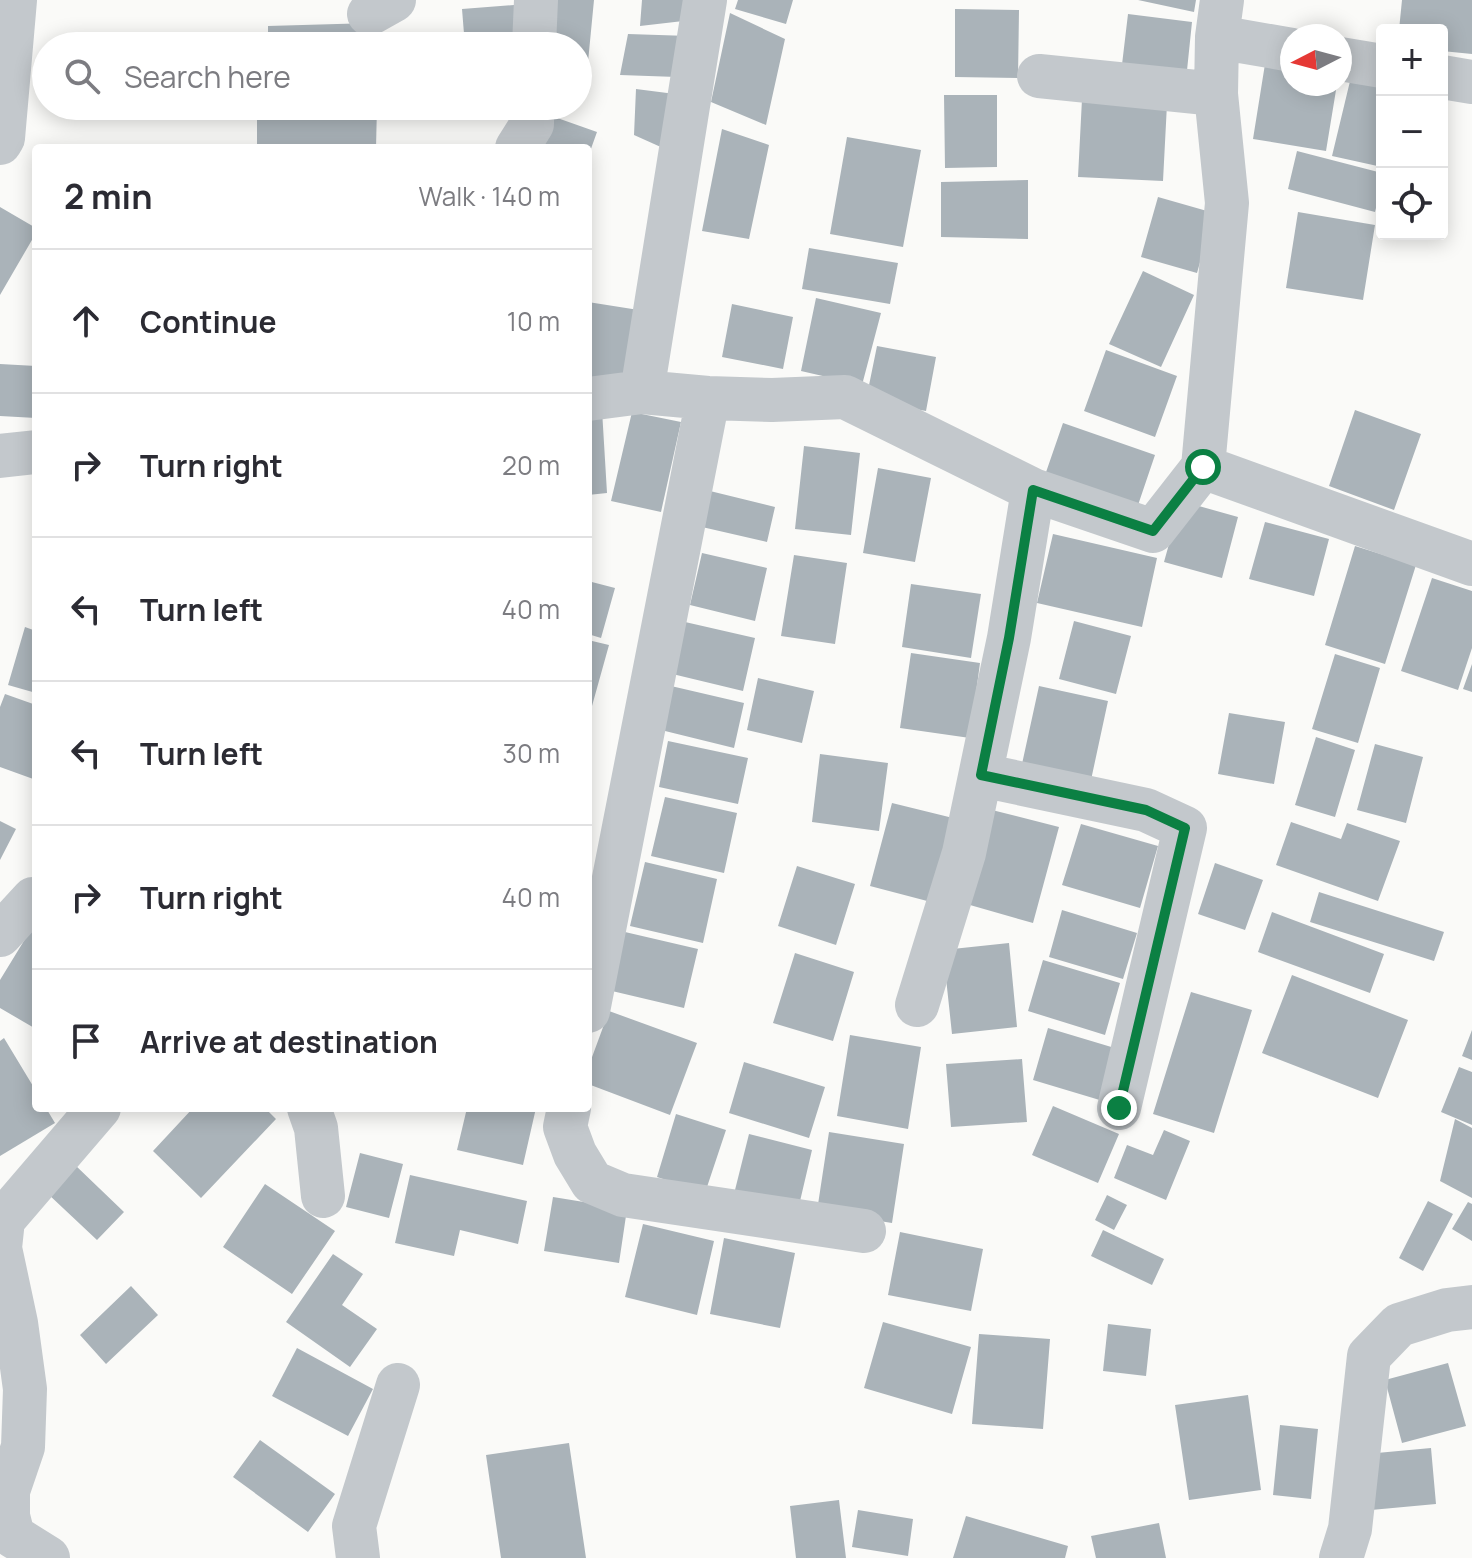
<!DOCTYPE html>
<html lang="en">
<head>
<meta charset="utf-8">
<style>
  :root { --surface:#fff; --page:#f7f7f7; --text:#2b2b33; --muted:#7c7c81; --line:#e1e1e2 }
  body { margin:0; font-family:Manrope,sans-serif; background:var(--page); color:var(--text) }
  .controls { position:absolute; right:24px; top:24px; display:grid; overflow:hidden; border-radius:8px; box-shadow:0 4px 20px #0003 }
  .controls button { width:72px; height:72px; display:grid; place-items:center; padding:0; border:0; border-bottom:2px solid var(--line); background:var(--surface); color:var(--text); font:40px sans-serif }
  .compass { position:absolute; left:1280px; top:24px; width:72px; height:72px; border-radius:50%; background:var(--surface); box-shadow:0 4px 20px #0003; rotate:264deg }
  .stop { position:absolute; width:24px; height:24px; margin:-18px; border:6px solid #0b8043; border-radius:50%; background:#fff }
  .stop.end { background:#0b8043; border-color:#fff; box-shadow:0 2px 8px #0008 }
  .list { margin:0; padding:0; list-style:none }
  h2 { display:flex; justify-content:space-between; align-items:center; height:104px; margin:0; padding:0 32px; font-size:34px }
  h2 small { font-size:26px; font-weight:400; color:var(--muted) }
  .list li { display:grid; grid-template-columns:52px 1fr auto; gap:24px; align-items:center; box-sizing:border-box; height:144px; padding:0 32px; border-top:2px solid var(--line) }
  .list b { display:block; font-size:30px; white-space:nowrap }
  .list em { font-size:26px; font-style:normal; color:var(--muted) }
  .icon { flex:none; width:44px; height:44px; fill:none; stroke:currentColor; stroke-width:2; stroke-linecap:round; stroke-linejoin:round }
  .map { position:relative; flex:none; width:1472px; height:1558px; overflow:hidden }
  .search { position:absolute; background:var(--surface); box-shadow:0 4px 20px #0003; left:32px; top:32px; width:560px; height:88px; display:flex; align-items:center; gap:20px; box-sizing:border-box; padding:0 28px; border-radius:44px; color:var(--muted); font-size:30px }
  .panel { position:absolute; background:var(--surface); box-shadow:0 4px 20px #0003; left:32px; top:144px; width:560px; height:968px; border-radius:8px }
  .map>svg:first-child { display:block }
</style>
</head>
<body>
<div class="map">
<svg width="1472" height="1558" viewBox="0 0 1472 1558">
  <rect width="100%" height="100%" fill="#fafaf8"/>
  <path fill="#aab3b9" d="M550,0H594L585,93H578V46H546Z
    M642,0H697L692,20L640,26Z
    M738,0H793L786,24L735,9Z
    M1138,0H1196L1194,12Z
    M1402,0H1472V54L1442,51V30H1399Z
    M514,5L517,46H465L462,9Z
    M955,9L1019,10L1018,78L955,77Z
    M730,13L785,39L766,125L711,102Z
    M1128,14L1192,22L1186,80L1121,73Z
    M372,23L373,46H268V26Z
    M628,34L689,36L677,77L620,75Z
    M1265,64L1292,69V84H1337L1326,151L1253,139Z
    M1351,77L1382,84V167L1332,156Z
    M636,89L675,94L663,148L634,135Z
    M944,95H997V167L945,168Z
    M1082,99L1167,104L1163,181L1078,177Z
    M257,106H377L376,148H257Z
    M546,114L597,132L588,157V148H535Z
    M722,129L769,145L749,239L702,231Z
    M847,137L921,150L903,247L830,234Z
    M1297,151L1382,173V184L1375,212L1288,189Z
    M1028,180V239L941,237V182Z
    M1158,197L1214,213L1197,273L1141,257Z
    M0,207L36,228V233L0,295Z
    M1298,212L1375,225L1363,300L1286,288Z
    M809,248L898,263L890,304L802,289Z
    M1143,271L1194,295L1161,367L1109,344Z
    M816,298L881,313L862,385L801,371Z
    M588,302L645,311L633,388L588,385Z
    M732,304L793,317L783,369L722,357Z
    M877,346L936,357L926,411L866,400Z
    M1106,350L1177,376L1155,437L1084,411Z
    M0,364L36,366V418L0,416Z
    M602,410L607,493L588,495V411Z
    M1355,410L1421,434L1394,510L1329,486Z
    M632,412L681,422L661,512L611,501Z
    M1063,423L1155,455L1136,511L1044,478Z
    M804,446L860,453L851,535L795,529Z
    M878,468L931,478L915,562L863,553Z
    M710,491L775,507L767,542L702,527Z
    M1181,501L1238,517L1222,578L1164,562Z
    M1265,522L1329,539L1314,596L1249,579Z
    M1053,534L1157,558L1142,627L1037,603Z
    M1355,546L1416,565L1385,664L1325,645Z
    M702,553L767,568L755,621L690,605Z
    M794,555L847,563L835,644L781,636Z
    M1432,578L1472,591V648L1458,690L1401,671Z
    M588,581L615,588L601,638L588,634Z
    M911,584L981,594L971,658L902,647Z
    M672,619L755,638L743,691L660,671Z
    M1074,621L1131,636L1116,694L1059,679Z
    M25,627L36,631V693L8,685Z
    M588,640L609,645L592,706L588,705Z
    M911,653L980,663L970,738L900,728Z
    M1335,654L1380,668L1358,743L1312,729Z
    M1472,664V692L1463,689Z
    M758,678L814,691L802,743L747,730Z
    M671,686L744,703L734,748L661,730Z
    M1039,686L1108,701L1091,780L1022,764Z
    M5,694L36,705V780L0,767V707Z
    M1229,713L1285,722L1274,784L1218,774Z
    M1316,737L1355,750L1335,817L1295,805Z
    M668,741L748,758L738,804L659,787Z
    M1375,744L1423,757L1406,823L1357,810Z
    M820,754L888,763L879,831L812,822Z
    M665,797L737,813L724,873L651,856Z
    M892,803L953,818L931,902L870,886Z
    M988,809L1059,827L1033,923L963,903Z
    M0,821L16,829L0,860Z
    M1291,822L1341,839L1347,823L1400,841L1378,901L1276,865Z
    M1081,824L1158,846L1140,908L1062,885Z
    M645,862L717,879L703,943L630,926Z
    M1215,863L1263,880L1245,930L1198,914Z
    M797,866L855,884L836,945L778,926Z
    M1319,892L1444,932L1434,961L1310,922Z
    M1062,910L1137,933L1123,979L1049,957Z
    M1272,912L1384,954L1370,993L1258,952Z
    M30,931L36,934V1029L0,1008V980Z
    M625,932L698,949L684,1008L612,991Z
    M1009,943L1017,1027L952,1034L943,950Z
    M795,953L854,972L833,1041L773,1023Z
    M1043,960L1120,983L1105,1035L1028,1011Z
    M1292,975L1408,1020L1378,1098L1262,1053Z
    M1191,992L1252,1010L1214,1133L1153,1114Z
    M609,1011L697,1043L670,1115L588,1084V1068Z
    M1048,1028L1118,1049L1103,1101L1033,1080Z
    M1472,1030V1060L1462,1056Z
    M850,1035L921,1047L908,1129L837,1116Z
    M4,1038L36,1091V1108H46L55,1123L0,1156V1041Z
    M1022,1059L1027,1122L951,1127L946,1064Z
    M744,1062L825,1087L809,1138L729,1113Z
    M1459,1067L1472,1072V1125L1441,1112Z
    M1053,1106L1119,1134L1098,1183L1032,1155Z
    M193,1108H265L276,1119L201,1198L153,1151Z
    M467,1108H536L523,1165L457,1150Z
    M676,1114L726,1130L705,1193L657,1177Z
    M1455,1119L1472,1128V1198L1440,1181Z
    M1164,1130L1190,1141L1166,1200L1114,1178L1127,1145L1153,1155Z
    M829,1132L904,1144L892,1223L817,1211Z
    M749,1134L812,1150L797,1214L733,1198Z
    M360,1153L403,1164L389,1218L346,1207Z
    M74,1164L124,1212L97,1240L47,1193Z
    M410,1175L527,1201L518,1244L460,1230L454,1256L395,1243Z
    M265,1184L335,1231L292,1294L223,1247Z
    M1107,1195L1127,1205L1114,1230L1095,1220Z
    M553,1197L627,1209L619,1263L544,1251Z
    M1428,1201L1453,1214L1423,1271L1399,1258Z
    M1468,1202L1472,1204V1241L1452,1229Z
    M643,1224L714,1241L697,1315L625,1297Z
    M1103,1230L1164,1259L1152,1285L1091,1256Z
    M900,1232L983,1249L971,1311L888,1295Z
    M724,1238L795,1253L780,1328L710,1314Z
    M333,1254L363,1274L342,1305L377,1329L350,1367L286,1322Z
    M131,1286L158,1315L106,1364L80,1335Z
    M883,1322L971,1347L952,1414L864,1388Z
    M1108,1324L1151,1329L1146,1376L1103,1371Z
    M979,1334L1050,1339L1043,1429L972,1424Z
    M297,1348L373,1389L348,1436L272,1396Z
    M1448,1363L1466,1426L1402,1443L1385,1380Z
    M1248,1395L1261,1490L1189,1500L1175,1405Z
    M1280,1425L1318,1429L1311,1499L1273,1495Z
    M260,1440L335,1494L308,1532L233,1477Z
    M569,1443L586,1558H501L486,1455Z
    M1431,1448L1436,1504L1371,1510L1366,1454Z
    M839,1500L846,1558H796L790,1506Z
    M858,1510L913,1519L908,1556L852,1547Z
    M966,1516L1068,1546L1065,1558H953Z
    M1159,1523L1166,1558H1096L1091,1536Z"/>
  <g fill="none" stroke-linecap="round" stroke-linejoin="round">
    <path stroke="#c3c8cc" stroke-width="44" d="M369,14L394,0
      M1217,37L1292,50
      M534,46L536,0
      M1340,59L1382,66
      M1039,76L1216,94
      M1442,77L1472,82
      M0,143L3,138L15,0
      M517,148L532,124V106
      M642,392L705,0
      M588,399L642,392L708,398L772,400L845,397L1033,490L1153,531L1203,467L1227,203L1216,94L1217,37L1222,0
      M0,456L36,452
      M1203,467L1472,564
      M981,775L1146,810L1185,828L1119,1108
      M0,935L33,899
      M917,1005L964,853L1009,638L1033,490
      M588,1011L708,398
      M309,1108L316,1128L323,1196
      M569,1108L565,1127L575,1154L592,1182L623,1195L864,1231
      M48,1558L13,1536L8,1516V1491L23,1447L25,1389L16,1323L0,1248L3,1220L99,1108
      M358,1558L354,1526L398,1385
      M1341,1558L1350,1529L1369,1356L1399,1325L1447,1310L1472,1307"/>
  </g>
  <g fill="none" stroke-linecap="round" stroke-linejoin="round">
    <path stroke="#0b8043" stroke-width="10" d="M1119,1108L1185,828L1146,810L981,775L1009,638L1033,490L1153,531L1203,467"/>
  </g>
</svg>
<div class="controls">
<button>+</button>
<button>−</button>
<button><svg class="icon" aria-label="locate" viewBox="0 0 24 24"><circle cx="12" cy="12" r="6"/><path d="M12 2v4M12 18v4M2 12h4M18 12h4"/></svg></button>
</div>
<svg class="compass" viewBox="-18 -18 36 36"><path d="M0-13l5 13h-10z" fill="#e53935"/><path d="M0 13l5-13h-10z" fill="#7c7c81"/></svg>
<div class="stop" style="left:1203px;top:467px"></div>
<div class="stop end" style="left:1119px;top:1108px"></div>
<div class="search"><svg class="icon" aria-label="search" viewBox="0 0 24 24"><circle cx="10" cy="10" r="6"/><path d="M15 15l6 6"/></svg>Search here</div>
<section class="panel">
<h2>2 min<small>Walk · 140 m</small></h2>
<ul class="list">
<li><svg class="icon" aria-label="ahead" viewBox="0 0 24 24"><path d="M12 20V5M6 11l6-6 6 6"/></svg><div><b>Continue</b></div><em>10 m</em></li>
<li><svg class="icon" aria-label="right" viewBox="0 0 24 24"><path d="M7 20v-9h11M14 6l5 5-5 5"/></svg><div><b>Turn right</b></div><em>20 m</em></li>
<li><svg class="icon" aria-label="left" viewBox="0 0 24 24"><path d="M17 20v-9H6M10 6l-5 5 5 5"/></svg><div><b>Turn left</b></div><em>40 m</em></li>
<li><svg class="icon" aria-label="left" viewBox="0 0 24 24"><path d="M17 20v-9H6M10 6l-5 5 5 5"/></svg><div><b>Turn left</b></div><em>30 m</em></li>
<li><svg class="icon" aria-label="right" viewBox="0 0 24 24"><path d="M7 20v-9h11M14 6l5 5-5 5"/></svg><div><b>Turn right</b></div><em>40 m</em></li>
<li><svg class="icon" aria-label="arrive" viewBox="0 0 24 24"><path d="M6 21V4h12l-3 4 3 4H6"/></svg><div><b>Arrive at destination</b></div></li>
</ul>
</section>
</div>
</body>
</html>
